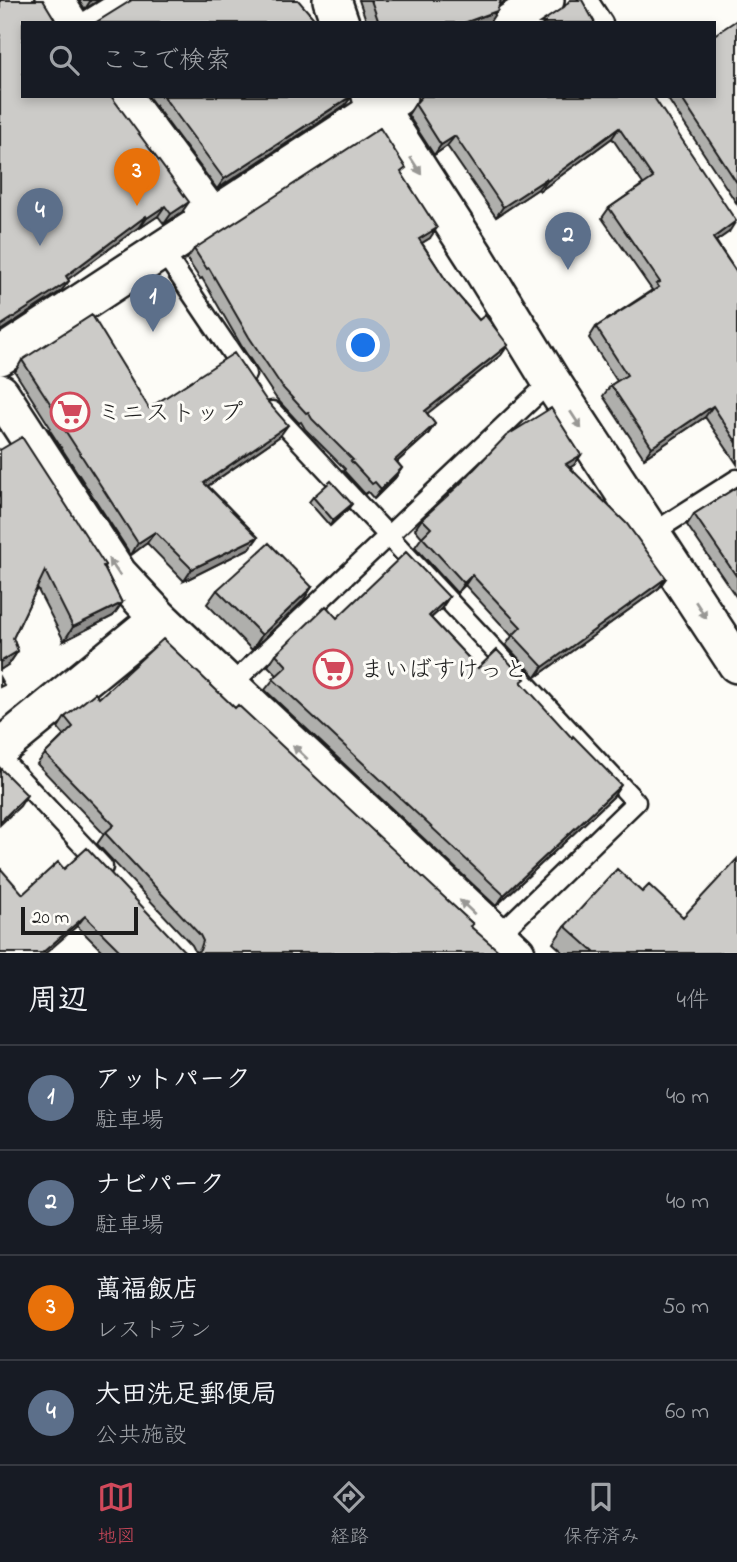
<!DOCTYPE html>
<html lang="ja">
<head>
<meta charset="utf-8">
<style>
  :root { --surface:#171b24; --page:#20242c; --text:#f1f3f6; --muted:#9ea1a6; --line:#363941; --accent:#d1495b }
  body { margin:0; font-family:"Indie Flower","Klee One",sans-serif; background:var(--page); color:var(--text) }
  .scale { position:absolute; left:21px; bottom:18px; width:117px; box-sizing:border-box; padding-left:7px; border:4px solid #1c1c1c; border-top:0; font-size:19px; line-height:24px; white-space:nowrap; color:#1c1c1c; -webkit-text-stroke:5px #fdfcf7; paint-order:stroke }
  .you { position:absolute; left:364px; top:346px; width:24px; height:24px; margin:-18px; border:5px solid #fff; border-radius:50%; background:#1a73e8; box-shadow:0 0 0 10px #1a73e833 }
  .badge { display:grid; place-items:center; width:46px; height:46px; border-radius:50%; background:var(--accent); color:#fff; font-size:23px; font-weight:700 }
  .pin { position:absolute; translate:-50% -58px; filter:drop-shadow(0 2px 4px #0008) }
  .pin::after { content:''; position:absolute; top:37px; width:24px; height:21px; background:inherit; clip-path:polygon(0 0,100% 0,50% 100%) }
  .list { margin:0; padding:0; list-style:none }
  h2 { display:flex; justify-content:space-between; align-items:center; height:91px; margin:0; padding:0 28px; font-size:30px }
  h2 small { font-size:23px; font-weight:400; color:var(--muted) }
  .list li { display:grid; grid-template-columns:46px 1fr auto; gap:21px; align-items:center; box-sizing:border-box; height:105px; padding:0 28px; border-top:2px solid var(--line) }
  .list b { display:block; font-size:26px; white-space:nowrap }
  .list p { margin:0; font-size:23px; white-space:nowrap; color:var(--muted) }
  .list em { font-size:23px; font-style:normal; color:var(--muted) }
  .icon { flex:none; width:38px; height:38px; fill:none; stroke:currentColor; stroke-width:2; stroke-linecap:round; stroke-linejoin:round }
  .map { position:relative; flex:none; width:737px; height:953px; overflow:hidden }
  .search { position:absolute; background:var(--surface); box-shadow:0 4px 10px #0003; left:21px; right:21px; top:21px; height:77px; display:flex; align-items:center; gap:18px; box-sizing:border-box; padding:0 24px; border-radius:0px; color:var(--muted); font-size:26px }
  .sheet { height:511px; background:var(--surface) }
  nav { display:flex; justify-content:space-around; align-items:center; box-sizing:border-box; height:98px; border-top:2px solid var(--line); background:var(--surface); font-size:19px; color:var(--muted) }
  nav a { display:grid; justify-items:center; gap:4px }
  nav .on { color:var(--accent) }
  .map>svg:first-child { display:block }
</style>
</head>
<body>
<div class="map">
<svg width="737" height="953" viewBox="0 0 737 953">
  <rect width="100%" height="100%" fill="#fdfcf7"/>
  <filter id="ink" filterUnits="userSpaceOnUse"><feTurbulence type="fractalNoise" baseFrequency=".0143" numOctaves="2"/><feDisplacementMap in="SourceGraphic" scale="14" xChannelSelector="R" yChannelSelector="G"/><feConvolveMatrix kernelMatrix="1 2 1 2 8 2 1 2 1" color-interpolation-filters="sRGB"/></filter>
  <g filter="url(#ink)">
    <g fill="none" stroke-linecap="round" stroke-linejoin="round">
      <defs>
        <path id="lane" d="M588,0L603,23
          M83,23L120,0
          M162,250L246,374
          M272,411L636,802L498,936
          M651,534L737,479
          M230,686L551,381
          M0,757L103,867"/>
        <path id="street" d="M54,0L69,23
          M332,0L340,23
          M510,23L545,0
          M122,96L212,217
          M371,96L475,257L551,381L737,664
          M0,356L398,96
          M0,393L118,574L159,618L230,686L516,953
          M0,748L159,618"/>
      </defs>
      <use href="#lane" stroke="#1c1c1c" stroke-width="23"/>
      <use href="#street" stroke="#1c1c1c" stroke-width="42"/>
      <use href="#lane" stroke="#fdfcf7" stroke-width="18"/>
      <use href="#street" stroke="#fdfcf7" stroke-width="37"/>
    </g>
    <path fill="#afafac" stroke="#1c1c1c" stroke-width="2" d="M0,0L182,212L164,224L158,216L140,228L139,227L68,279L69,281L61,291L0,331Z
      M79,0H99L85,9Z
      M359,0H507L499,5L489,23H367Z
      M737,20V204L666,96H714Z
      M148,96H352L345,105L217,189Z
      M653,96L729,232L716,241L737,273V464L705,417L644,458L603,396L611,385L617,381L589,338L596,327L652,290L602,218L609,208L643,184L612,138L540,191L538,189L496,217L447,146L434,155L408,115L415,104Z
      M402,174L430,238L422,243L449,285L479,320L508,345L501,355L427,413L435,424L428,434L397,462L402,468L395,478L374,499L368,492L365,494L344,471L345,469L305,429L301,422L299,423L276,398L242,347L202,278L200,279L187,259L194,249Z
      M22,360L149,408L280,436L208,486L258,537L250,548L184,581L147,543L131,555L49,429L50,427L15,372Z
      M0,450L105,565L104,567L122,603L113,616L64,641L37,588L13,638L18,651L9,664L0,670Z
      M581,455L574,465L570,467L666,578L659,588L536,677L506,645L512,636L465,585L457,593L415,547L422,537L415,529L422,519Z
      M737,487V598L687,525L694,514Z
      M313,497L348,509L330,526L309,502Z
      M312,587L302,602L252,650L207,604L217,590Z
      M449,597L441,609L431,618L478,668L522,683L613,797L496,906L265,690L277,675L268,666L276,654L337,618Z
      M99,698L235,708L473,924L471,927L194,953L195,951L192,945L97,844L104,834L37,764L45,754L64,735L58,728L65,717Z
      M64,869L183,950L187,953H104L77,926L23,894Z
      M683,917L737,953H564L553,943L565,926Z"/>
    <path fill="#8f8e8c" stroke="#1c1c1c" stroke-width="2" d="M91,0H99L85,9Z
      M497,11L489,23H464Z
      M352,96L345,105L217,189L224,179Z
      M619,128L612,138L540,191L547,181Z
      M455,136L447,146L434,155L441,145Z
      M546,179L538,189L496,217L503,207Z
      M189,202L182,212L164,224L171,214Z
      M165,206L158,216L140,228L147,218Z
      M146,216L139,227L59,286L66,276Z
      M736,221L729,232L706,248L713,238Z
      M437,228L430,238L412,249L419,239Z
      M69,281L61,291L0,331V326Z
      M508,345L501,355L418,421L425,411Z
      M713,406L705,417L644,458L652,447Z
      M435,424L428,434L388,470L395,460Z
      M288,425L280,436L196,494L204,483Z
      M581,455L574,465L559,474L566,464Z
      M402,468L395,478L374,499L381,489Z
      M352,504L348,509L330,526L333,520Z
      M155,532L147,543L131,555L138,543Z
      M258,537L250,548L184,581L192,569Z
      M472,575L465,585L457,593L464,583Z
      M666,578L659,588L536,677L543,667Z
      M312,587L302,602L252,650L262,635Z
      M449,597L441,609L421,627L429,616Z
      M122,603L113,616L64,641L73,627Z
      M18,651L9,664L0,670V662Z
      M621,785L613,797L496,906L504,895Z
      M27,795L20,806L0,825V822Z
      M85,916L77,926L46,953H42Z"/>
    <path fill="#cccbc8" stroke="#1c1c1c" stroke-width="2" d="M0,0H43L57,23H23V96H111L189,202L171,214L165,206L147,218L146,216L66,276L69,281L0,326Z
      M132,0H298L318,23H95Z
      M371,0H501L497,11L464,23H379Z
      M570,0H582L595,23H540L564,7Z
      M737,20V183L680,96H714V35Z
      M163,96H351L224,179Z
      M422,96H653L736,221L713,238L737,273V443L713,406L652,447L611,385L627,375L596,327L659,287L656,284L660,282L609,208L653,178L619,128L547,181L546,179L503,207L455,136L441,145L415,104Z
      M380,128L406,168L401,172L437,228L419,239L449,285L479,320L485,315L508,345L425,411L435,424L395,460L402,468L381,489L375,482L372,484L351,461L353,460L312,419L308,412L306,413L283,388L249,337L209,268L207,269L194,249Z
      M92,315L149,408L234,353L266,400L288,425L204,483L258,537L192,569L155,532L138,543L57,418L59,417L22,360Z
      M551,408L581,455L566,464L627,524L666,578L543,667L513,635L521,627L472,575L464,583L422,537L431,528L422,519L458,486L506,436Z
      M22,437L105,565L103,566L122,603L73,627L45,571L13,638L18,651L0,662V450Z
      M331,481L352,504L333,520L313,497Z
      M737,487V577L694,514Z
      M269,543L312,587L262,635L217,590Z
      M406,552L449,597L429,616L478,668L497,650L525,679L521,682L572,738L573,736L621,785L504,895L273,679L287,666L276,654L326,606L337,618Z
      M163,639L235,708L238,705L473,924L470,926L501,953H194L200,950L203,941L200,935L105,833L114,825L45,754L73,727L65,717L95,693L99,698Z
      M0,678L4,685L0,687Z
      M0,768L27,795L0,822Z
      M87,848L183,950L187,953H122L85,916L42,953H0V868L23,894L58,862L64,869Z
      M737,859V953H595L565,926L617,869L642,892L649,885L683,917Z"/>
    <defs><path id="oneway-solid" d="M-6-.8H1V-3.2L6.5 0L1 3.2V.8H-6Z" transform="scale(1.75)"/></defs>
    <g fill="#989794">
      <use href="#oneway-solid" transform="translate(416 166) rotate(57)"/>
      <use href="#oneway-solid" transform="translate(576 420) rotate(57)"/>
      <use href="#oneway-solid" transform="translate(114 567) rotate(-125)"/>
      <use href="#oneway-solid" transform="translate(701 610) rotate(57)"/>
      <use href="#oneway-solid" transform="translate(300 752) rotate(-137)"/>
      <use href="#oneway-solid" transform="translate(467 907) rotate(-137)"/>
    </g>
  </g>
  <defs>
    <symbol id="supermarket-ring" viewBox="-11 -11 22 22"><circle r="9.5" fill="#fdfcf7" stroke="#d1495b" stroke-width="1.5"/><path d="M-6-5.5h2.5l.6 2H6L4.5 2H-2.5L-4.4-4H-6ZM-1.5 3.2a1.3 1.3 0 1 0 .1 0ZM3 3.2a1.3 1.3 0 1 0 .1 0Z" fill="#d1495b"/></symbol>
  </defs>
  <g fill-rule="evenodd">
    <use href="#supermarket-ring" x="48" y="390" width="44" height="44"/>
    <use href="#supermarket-ring" x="311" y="647" width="44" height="44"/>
  </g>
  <g text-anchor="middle" stroke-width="6" stroke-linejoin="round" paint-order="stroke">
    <g font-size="24" fill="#1c1c1c" stroke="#fdfcf7" text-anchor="start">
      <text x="97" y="420">ミニストップ</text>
      <text x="360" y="677">まいばすけっと</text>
    </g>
  </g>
</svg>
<div class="scale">20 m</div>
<div class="you"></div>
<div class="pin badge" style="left:153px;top:332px;background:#5c6f8a">1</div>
<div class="pin badge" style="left:568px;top:270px;background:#5c6f8a">2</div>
<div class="pin badge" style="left:137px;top:206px;background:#e8710a">3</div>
<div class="pin badge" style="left:40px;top:246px;background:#5c6f8a">4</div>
<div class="search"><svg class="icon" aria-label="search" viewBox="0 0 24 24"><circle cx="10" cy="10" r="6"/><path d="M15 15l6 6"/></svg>ここで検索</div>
</div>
<section class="sheet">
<h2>周辺<small>4件</small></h2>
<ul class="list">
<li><span class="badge" style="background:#5c6f8a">1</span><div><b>アットパーク</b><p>駐車場</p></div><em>40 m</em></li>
<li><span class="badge" style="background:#5c6f8a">2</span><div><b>ナビパーク</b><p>駐車場</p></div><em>40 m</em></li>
<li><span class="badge" style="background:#e8710a">3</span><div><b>萬福飯店</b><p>レストラン</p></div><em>50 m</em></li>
<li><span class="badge" style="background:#5c6f8a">4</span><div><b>大田洗足郵便局</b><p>公共施設</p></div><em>60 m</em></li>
</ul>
</section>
<nav>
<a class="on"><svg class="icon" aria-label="map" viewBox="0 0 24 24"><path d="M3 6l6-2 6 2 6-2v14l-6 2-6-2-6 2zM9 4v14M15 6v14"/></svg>地図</a>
<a><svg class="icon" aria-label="directions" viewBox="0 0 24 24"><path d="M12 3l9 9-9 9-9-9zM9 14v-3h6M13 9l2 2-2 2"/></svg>経路</a>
<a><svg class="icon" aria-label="saved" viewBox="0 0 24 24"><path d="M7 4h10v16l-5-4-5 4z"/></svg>保存済み</a>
</nav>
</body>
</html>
